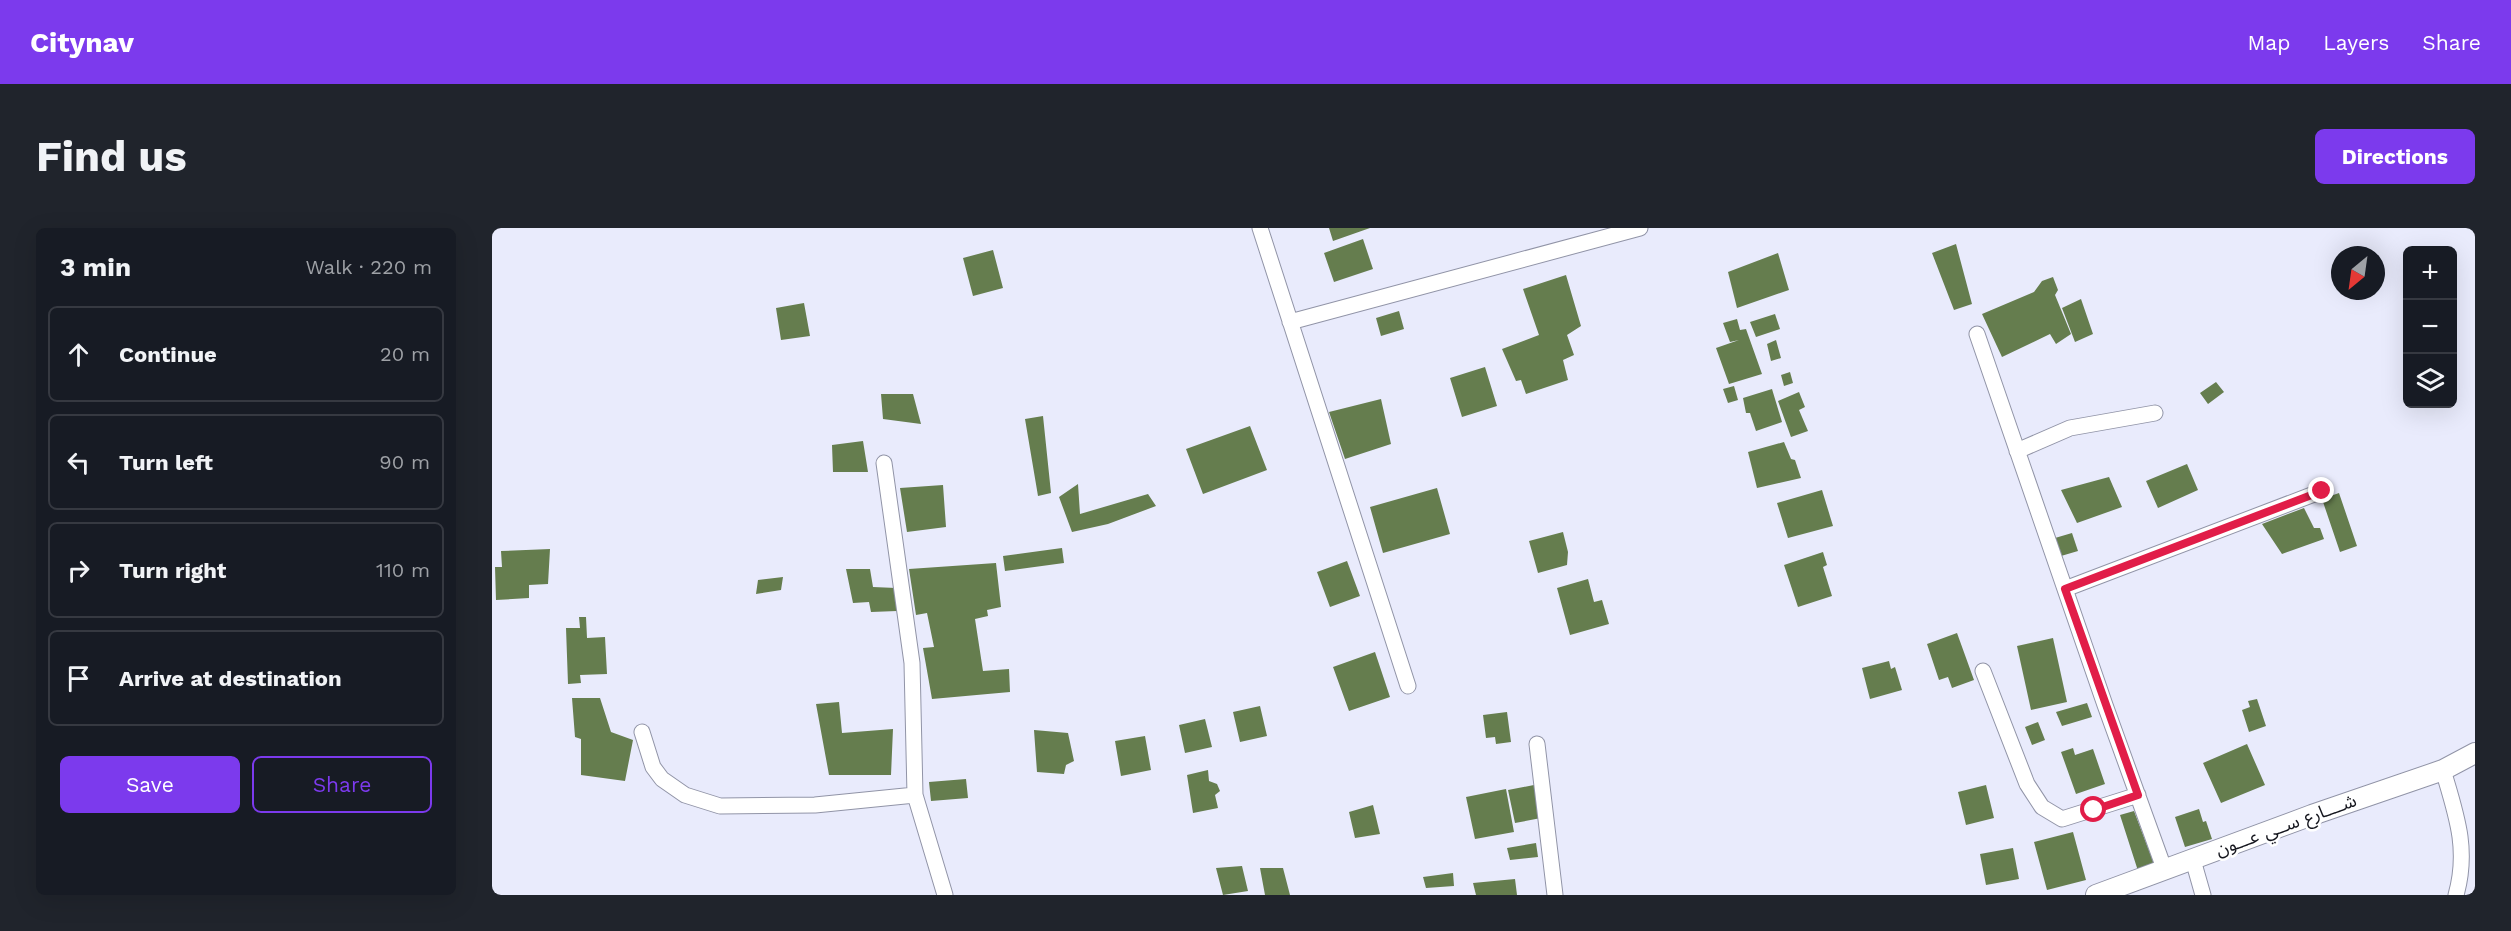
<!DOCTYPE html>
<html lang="en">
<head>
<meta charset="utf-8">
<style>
  :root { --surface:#171b24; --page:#20242c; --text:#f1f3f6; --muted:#9ea1a6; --line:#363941; --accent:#7c3aed }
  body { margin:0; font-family:"Work Sans","Noto Sans Arabic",sans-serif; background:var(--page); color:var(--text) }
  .controls { position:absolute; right:18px; top:18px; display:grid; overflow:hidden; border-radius:9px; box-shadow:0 6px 24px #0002 }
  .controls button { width:54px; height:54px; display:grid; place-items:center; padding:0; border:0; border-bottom:2px solid var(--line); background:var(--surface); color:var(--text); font:30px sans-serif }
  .compass { position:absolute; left:1839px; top:18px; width:54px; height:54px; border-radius:50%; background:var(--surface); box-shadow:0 6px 24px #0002; rotate:209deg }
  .stop { position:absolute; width:18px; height:18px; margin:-14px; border:4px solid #e11d48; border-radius:50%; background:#fff }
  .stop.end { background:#e11d48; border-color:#fff; box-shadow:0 2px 6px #0008 }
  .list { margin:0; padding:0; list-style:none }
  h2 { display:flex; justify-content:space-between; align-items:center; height:78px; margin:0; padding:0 24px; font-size:26px }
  h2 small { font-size:20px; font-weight:400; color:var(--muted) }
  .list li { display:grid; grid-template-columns:39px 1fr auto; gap:18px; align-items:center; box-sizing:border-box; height:96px; margin:0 12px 12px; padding:0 12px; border:2px solid var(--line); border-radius:9px }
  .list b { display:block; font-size:22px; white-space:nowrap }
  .list em { font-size:20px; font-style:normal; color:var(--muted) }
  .actions { display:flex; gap:12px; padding:18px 24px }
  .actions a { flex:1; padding:14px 0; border:2px solid var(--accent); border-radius:9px; text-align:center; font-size:21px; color:var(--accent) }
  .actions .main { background:var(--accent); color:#fff }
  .icon { flex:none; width:33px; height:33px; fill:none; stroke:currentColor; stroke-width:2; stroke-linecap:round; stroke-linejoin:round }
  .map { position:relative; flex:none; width:1983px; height:667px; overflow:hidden; border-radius:9px }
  header { display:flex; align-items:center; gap:36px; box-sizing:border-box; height:84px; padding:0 30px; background:var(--accent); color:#fff }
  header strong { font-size:28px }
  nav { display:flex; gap:33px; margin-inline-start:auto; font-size:21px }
  .intro { display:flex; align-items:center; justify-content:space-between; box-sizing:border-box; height:144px; padding:0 36px }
  h1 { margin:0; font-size:42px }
  .button { padding:15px 27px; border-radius:9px; background:var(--accent); color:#fff; font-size:21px; font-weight:700 }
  main { display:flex; gap:36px; padding:0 36px }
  aside { flex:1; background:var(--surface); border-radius:9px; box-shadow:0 6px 24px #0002 }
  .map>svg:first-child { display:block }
</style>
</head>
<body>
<header>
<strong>Citynav</strong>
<nav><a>Map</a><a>Layers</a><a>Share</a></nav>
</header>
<div class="intro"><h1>Find us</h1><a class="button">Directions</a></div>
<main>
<aside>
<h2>3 min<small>Walk · 220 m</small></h2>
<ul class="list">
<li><svg class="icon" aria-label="ahead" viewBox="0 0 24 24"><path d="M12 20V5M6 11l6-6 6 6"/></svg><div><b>Continue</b></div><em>20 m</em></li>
<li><svg class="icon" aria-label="left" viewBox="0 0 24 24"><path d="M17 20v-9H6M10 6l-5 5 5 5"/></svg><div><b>Turn left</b></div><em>90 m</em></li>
<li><svg class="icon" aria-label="right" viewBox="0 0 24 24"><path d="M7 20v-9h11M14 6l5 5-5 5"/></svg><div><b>Turn right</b></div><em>110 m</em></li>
<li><svg class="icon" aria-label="arrive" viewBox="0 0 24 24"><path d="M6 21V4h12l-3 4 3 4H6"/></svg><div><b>Arrive at destination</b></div></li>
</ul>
<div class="actions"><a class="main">Save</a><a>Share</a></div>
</aside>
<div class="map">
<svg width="1983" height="667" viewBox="0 0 1983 667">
  <rect width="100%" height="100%" fill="#e9ebfc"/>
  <path fill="#657d4e" d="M837,0H878L841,13Z
    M871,11L881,41L842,54L832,25Z
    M1464,16L1480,76L1462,82L1440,25Z
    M501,22L511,60L481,68L471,30Z
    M1286,25L1297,62L1245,80L1236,44Z
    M1074,47L1089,98L1075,107L1082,127L1071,132L1076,152L1034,166L1029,152L1024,153L1010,121L1047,107L1031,61Z
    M1561,49L1566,62L1563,67L1579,106L1564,116L1558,106L1510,129L1490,86L1542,64L1550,53Z
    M1589,71L1601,106L1583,114L1570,80Z
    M312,75L318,108L289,112L284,80Z
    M907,83L912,101L889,108L884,90Z
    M1283,86L1288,101L1264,109L1258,94Z
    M1245,91L1248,102L1254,101L1270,146L1237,156L1224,120L1247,112L1238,114L1231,95Z
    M1284,112L1289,130L1279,133L1275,116Z
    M993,139L1005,178L970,189L958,150Z
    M1298,144L1301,155L1292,158L1289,147Z
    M1724,154L1732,164L1716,176L1708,165Z
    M1242,158L1246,172L1236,175L1231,161Z
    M1280,161L1290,194L1264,203L1258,185H1254L1251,170Z
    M1307,164L1313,179L1307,182L1316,203L1299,209L1286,173Z
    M389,166H421L429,196L391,191Z
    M889,171L899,216L853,231L837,184Z
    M551,188L559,265L546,268L533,191Z
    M758,198L775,242L711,266L694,221Z
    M371,213L376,244H341L340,217Z
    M1292,214L1299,231L1303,232L1309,250L1265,260L1256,224Z
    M1695,236L1706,262L1666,280L1654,253Z
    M1617,249L1630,279L1585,295L1569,262Z
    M586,256L588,286L656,266L664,278L616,296L580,304L567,269Z
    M451,257L454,299L415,304L408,260Z
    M945,260L958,306L891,325L878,279Z
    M1330,262L1341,298L1296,310L1285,275Z
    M1847,265L1865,318L1848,324L1830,271Z
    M1812,280L1822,300H1828L1832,311L1790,326L1770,296Z
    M1071,304L1076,324L1075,337L1046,345L1037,313Z
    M1580,305L1586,323L1569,328L1563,310Z
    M570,320L572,335L513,343L511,328Z
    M58,321L56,356L37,357V370L4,372L3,339H10L9,323Z
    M1331,324L1335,337L1331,339L1340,368L1306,379L1292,337Z
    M855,333L868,368L838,379L825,344Z
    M504,335L509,379L495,382L496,388L483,391L491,443L517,441L518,464L440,471L431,420L442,419L435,385L424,387L417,341Z
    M354,341H378L381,359L404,360L405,383L379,384L377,374L361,375Z
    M291,349L289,362L264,366L266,352Z
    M1096,351L1102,374L1110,372L1117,396L1078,407L1065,360Z
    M87,389H94L95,410L113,409L115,446L88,447L89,455L76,456L74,400H88Z
    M1465,405L1482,452L1460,460L1456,449L1447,452L1435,416Z
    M1561,410L1575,474L1539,482L1525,418Z
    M883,424L898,469L857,483L841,439Z
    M1397,433L1399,441L1403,439L1410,462L1378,471L1370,440Z
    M80,470H108L119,504L141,512L133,553L89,547V511L83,509Z
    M1765,471L1774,498L1757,504L1750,482L1758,479L1756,473Z
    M347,474L350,505L401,501L399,547H337L324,476Z
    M1595,475L1600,489L1570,498L1564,484Z
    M768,478L775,508L748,514L741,484Z
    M1015,484L1019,514L1004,516L1003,509L994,510L991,487Z
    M713,491L720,519L693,525L687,497Z
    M1546,494L1553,512L1540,517L1533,499Z
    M542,502L576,505L582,533L574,537L572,546L545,544Z
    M653,508L659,542L629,548L623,513Z
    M1755,516L1773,557L1729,575L1711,535Z
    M1581,520L1583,527L1601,521L1613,556L1584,566L1569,524Z
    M716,542L717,553L725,556L728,563L723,567L726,580L701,585L695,547Z
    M474,551L476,570L439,573L437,554Z
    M1042,557L1049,590L1023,595L1016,562Z
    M1494,557L1502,590L1474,597L1466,564Z
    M1014,561L1022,604L983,611L974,569Z
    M881,577L888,606L863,610L857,584Z
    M1707,581L1711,594L1714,593L1720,611L1693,619L1683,589Z
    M1642,583L1664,641L1647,646L1628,587Z
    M1581,604L1594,652L1555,662L1542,614Z
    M1044,615L1046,629L1018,632L1015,620Z
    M1521,620L1527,651L1494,657L1488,626Z
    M750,638L756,663L731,667L724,640Z
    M768,640H791L798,667H773Z
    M961,645L962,658L934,660L931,649Z
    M1023,651L1025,667H984L981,655Z"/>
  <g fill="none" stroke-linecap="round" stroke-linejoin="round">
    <defs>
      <path id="minor" d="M768,0L916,458
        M798,94L1148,0
        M1485,106L1613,477L1673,643
        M1525,223L1578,200L1663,185
        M392,235L420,435L423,567L453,667
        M1573,361L1830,263
        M1491,443L1535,556L1550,579L1570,591L1646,567
        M150,504L161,539L170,551L193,567L228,578L323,577L423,567
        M1045,516L1063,667
        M1951,542C1964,586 1977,621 1964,667
        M1701,632L1711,667"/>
      <path id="tertiary" d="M1604,667L1820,587L1951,542L1983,525"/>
    </defs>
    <use href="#minor" stroke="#9194a7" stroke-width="17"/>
    <use href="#tertiary" stroke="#9194a7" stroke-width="22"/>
    <use href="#minor" stroke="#fff" stroke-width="15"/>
    <use href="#tertiary" stroke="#fff" stroke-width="20"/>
  </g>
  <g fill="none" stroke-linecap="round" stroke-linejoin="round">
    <path stroke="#e11d48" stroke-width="8" d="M1602,582L1646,567L1573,361L1830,263"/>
  </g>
  <g text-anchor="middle" stroke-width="5" stroke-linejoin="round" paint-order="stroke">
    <g font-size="18" fill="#14151d" stroke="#fff">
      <text transform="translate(1794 597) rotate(-20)" y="6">شــــارع ســي عـــون</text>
    </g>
  </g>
</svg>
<div class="controls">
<button>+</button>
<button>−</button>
<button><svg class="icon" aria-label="layers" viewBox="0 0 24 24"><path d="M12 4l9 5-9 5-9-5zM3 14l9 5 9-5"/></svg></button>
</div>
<svg class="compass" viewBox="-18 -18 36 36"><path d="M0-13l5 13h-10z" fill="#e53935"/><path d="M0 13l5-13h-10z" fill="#9ea1a6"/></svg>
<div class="stop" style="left:1602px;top:582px"></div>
<div class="stop end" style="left:1830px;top:263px"></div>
</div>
</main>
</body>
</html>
